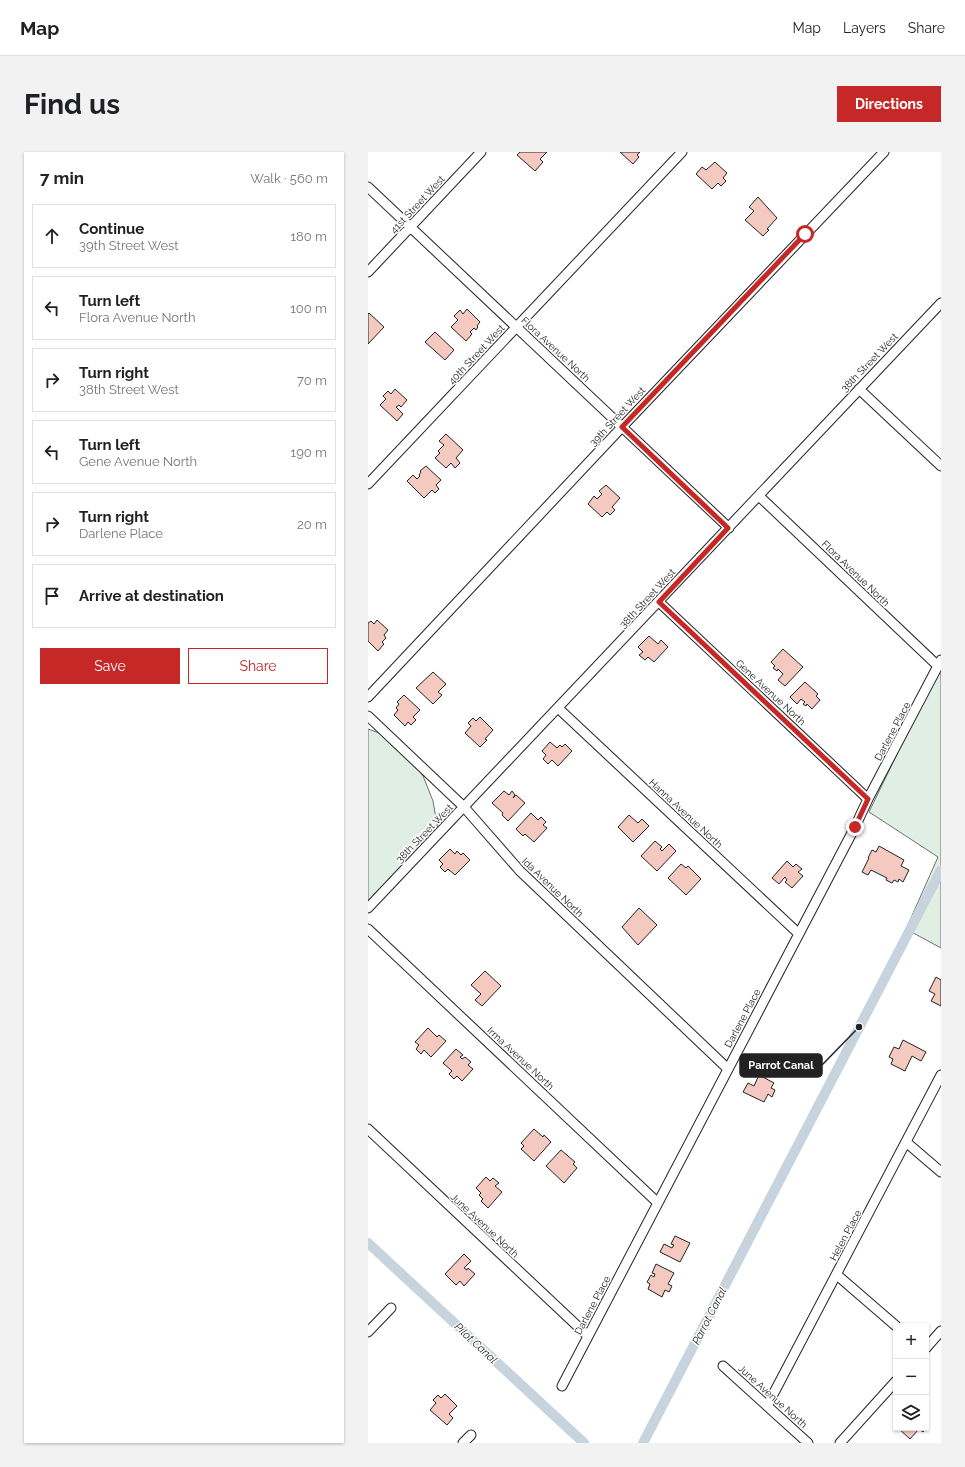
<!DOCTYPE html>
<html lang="en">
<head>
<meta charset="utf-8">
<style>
  :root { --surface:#fff; --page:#f2f2f2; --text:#202124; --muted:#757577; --line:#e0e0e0; --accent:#c62828 }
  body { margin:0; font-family:Raleway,sans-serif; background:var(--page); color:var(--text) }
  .controls { position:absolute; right:12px; bottom:12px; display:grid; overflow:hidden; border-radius:0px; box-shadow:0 1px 3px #0004 }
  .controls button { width:36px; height:36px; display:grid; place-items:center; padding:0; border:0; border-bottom:1px solid var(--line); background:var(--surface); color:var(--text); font:20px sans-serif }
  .stop { position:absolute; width:12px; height:12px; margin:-9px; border:3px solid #c62828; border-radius:50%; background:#fff }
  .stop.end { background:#c62828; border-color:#fff; box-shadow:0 1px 4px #0008 }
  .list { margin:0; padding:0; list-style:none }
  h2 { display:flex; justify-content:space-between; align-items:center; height:52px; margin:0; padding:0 16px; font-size:17px }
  h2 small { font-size:13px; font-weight:400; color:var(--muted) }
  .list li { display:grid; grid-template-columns:26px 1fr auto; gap:12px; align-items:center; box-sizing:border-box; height:64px; margin:0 8px 8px; padding:0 8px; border:1px solid var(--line); border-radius:0px }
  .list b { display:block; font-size:15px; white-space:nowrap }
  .list p { margin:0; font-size:13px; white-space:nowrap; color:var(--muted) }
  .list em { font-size:13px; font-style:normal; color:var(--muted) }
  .actions { display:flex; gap:8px; padding:12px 16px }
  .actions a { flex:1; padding:9px 0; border:1px solid var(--accent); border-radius:0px; text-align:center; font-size:14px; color:var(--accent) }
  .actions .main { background:var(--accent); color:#fff }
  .icon { flex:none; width:22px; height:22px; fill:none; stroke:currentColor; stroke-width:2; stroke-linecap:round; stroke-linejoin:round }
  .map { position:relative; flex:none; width:573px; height:1291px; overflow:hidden; border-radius:0px }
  header { display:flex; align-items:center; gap:24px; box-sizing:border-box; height:56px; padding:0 20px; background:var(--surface); border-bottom:1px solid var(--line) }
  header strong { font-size:19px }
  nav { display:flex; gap:22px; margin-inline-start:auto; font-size:14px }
  .intro { display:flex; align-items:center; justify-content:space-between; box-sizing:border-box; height:96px; padding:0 24px }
  h1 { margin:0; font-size:28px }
  .button { padding:10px 18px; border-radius:0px; background:var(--accent); color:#fff; font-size:14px; font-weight:700 }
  main { display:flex; gap:24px; padding:0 24px }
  aside { flex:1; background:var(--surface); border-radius:0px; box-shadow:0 1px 3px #0004 }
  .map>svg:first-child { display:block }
</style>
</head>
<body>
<header>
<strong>Map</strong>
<nav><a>Map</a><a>Layers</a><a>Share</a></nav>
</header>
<div class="intro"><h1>Find us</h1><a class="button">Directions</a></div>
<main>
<aside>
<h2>7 min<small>Walk · 560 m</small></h2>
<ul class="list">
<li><svg class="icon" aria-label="ahead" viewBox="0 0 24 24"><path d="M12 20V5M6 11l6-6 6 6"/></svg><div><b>Continue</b><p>39th Street West</p></div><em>180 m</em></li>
<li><svg class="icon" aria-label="left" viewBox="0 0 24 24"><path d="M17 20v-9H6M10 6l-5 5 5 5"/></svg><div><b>Turn left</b><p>Flora Avenue North</p></div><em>100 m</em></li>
<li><svg class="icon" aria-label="right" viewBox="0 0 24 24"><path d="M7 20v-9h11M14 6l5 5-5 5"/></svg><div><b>Turn right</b><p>38th Street West</p></div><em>70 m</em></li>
<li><svg class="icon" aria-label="left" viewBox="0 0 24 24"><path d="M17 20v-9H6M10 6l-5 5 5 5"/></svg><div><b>Turn left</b><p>Gene Avenue North</p></div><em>190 m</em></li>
<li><svg class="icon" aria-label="right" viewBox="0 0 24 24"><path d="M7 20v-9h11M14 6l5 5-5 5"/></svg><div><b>Turn right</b><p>Darlene Place</p></div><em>20 m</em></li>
<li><svg class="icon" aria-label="arrive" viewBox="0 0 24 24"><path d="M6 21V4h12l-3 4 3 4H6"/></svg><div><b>Arrive at destination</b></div></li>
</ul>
<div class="actions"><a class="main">Save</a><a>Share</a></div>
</aside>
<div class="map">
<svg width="573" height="1291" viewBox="0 0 573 1291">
  <rect width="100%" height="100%" fill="#fff"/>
  <path fill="#e0efe3" stroke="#6f6f6f" d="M573,511V796L538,777L570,705L501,660Z
    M0,577L11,581L41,604L55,624L65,649L71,683L0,754Z"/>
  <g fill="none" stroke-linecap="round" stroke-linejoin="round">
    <path stroke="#c7d3dd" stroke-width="10" d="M0,1091L216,1291
      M275,1291L573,718"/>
  </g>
  <path fill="#f3c9c0" stroke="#222" d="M152,0H179L172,7L175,10L167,19L149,3Z
    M252,0H272L269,3L271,5L265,12Z
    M347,10L359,21L355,26L358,29L353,34L350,31L344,37L328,22L334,15L338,18Z
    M390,45L409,66L399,77L401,78L395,84L377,68L386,59L381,55Z
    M99,157L112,170L109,174L110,175L108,178L106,176L102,180L104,182L98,189L83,175L90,168L86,164L92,158L95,162Z
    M1,161L16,175L0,192V162Z
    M67,180L86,198L77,208L57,190Z
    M27,237L39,248L33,255L31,253L28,255L35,262L29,269L12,253L18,247L15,244L20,239L23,242Z
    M78,282L95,298L88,306L92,311L87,316L83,311L78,316L67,306L72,301L70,299L76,293L71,289Z
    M58,314L73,328L68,333L71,337L67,341L64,338L56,346L39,329L45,323L49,327L52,324L51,323L53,320L52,319Z
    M238,333L252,346L244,355L247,358L242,363L239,360L234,365L220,352L226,344L229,347L234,342L231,339Z
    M9,468L20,478L16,483L18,486L14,490L16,492L10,499L0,489V471L3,469L6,472Z
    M281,484L290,492L293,488L300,495L286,510L280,505L277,508L271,503L275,500L270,495Z
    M415,497L435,515L417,534L410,528L415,522L410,517L409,519L405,516L407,514L403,510Z
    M65,520L78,532L70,540L74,543L65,552L48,536Z
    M437,530L450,542L448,544L452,548L444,557L439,552L438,554L435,552L437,550L433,547L429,552L422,545Z
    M36,543L52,558L45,565L48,568L43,573L40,570L37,574L26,563L30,558L28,556L31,552L29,550Z
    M112,565L125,578L117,587L119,588L112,595L97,581L103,574L100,571L105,566L108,569Z
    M182,590L189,596L192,593L194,595L197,592L204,599L190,614L184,608L180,612L175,607L178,603L174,599Z
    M136,639L141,643L144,639L147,643L145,646L148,643L157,651L140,669L134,663L135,661L124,651Z
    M163,661L170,668L173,665L178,670L175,673L179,676L166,690L157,682L155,684L148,677Z
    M261,663L270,671L274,667L281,674L265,690L250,675Z
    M287,689L294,695L292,697L294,699L301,692L308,699L289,719L273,704Z
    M511,694L536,708L533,714L541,718L535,730L531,727L530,730L526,728L524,731L518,728L519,726L503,718L500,723L494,720L501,706H500L504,698L508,700Z
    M82,697L87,702L89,699L93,703L95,701L102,708L87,723L80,717L77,720L72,715L75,712L71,708Z
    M419,709L425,715L428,712L434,717L430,720L435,724L424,736L417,730L419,728L417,725L411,732L404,726Z
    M313,712L318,716L320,714L333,727L318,743L300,726Z
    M271,756L289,773L270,793L254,775Z
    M117,819L133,834L114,854L107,848L113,842L103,833Z
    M568,825L573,828V854L563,849L567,842L561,839Z
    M60,876L69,885L71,883L78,889L63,905L56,898L53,902L48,897L51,893L47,890Z
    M535,888L558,900L553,909L544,904L537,919L523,912L525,907L521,905L526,895L531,897Z
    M88,897L95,903L92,905L94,907L97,905L103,910L100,913L105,917L94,929L89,924L86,927L81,922L84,919L75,911Z
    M391,923L406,931L403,936L407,938L404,945L400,942L396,950L375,940L380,931L386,934Z
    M166,977L175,985L176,983L183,990L166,1009L153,997L156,994L153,991Z
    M193,998L207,1010L205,1012L209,1016L196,1031L178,1014Z
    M118,1025L122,1029L125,1026L131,1031L127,1034L134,1040L120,1056L113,1049L115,1047L111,1043L113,1041L108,1036Z
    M307,1084L322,1091L312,1110L292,1100L296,1092L304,1096L306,1093L303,1092Z
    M96,1102L103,1109L96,1116L99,1118L100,1116L107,1122L96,1134L92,1129L88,1133L77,1122Z
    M288,1112L306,1121L300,1132L304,1134L301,1140L297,1138L294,1145L280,1137L282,1132L279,1130L283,1123L286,1125L287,1122L284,1121Z
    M77,1242L89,1254L81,1262L85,1266L79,1273L62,1258L68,1251L65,1248L70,1243L73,1246Z
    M558,1272L560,1274L555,1280L551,1277L542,1287L530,1276H558Z"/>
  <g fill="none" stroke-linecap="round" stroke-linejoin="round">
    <defs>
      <path id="minor" d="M0,35L361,376
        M0,120L113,0
        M491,237L573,314
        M0,332L314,0
        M391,344L570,514
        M291,450L500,647
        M0,545L254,275L516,0
        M190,556L431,782
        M0,564L96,655L152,719L360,917
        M0,756L573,151
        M0,777L290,1051
        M0,977L220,1184
        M538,990L573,1020
        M469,1123L528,1174
        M0,1180L23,1156
        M558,1196L573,1179
        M355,1214L440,1291
        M194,1234L487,675L500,647L573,508
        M399,1254L573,923
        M95,1291L103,1283
        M472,1291L528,1229"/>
    </defs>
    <use href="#minor" stroke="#222" stroke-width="11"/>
    <use href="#minor" stroke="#fff" stroke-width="9"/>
  </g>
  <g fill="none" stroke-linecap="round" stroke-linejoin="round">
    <path stroke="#c62828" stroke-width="5" d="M437,82L254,275L360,376L291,450L500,647L487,675"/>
  </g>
  <g text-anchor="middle" stroke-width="3" stroke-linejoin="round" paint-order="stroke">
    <g font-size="10" fill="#222" stroke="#fff">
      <text transform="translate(49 52) rotate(-47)" y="4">41st Street West</text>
      <text transform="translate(188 197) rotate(43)" y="4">Flora Avenue North</text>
      <text transform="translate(108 202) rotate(-47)" y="4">40th Street West</text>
      <text transform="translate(501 210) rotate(-46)" y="4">38th Street West</text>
      <text transform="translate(249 264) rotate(-47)" y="4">39th Street West</text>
      <text transform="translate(488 421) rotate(44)" y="4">Flora Avenue North</text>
      <text transform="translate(279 446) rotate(-47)" y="4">38th Street West</text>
      <text transform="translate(403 540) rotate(43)" y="4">Gene Avenue North</text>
      <text transform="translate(524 579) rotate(-62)" y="4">Darlene Place</text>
      <text transform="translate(318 661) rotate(43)" y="4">Hanna Avenue North</text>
      <text transform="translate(56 681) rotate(-46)" y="4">38th Street West</text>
      <text transform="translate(185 735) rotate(44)" y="4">Ida Avenue North</text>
      <text transform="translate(374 866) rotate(-62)" y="4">Darlene Place</text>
      <text transform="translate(153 906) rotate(43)" y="4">Irma Avenue North</text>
      <text transform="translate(117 1073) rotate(43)" y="4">June Avenue North</text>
      <text transform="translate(477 1083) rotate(-62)" y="4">Helen Place</text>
      <text transform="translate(224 1153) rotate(-62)" y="4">Darlene Place</text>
      <text transform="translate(405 1244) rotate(42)" y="4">June Avenue North</text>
    </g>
    <g font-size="11" font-style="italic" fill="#222" stroke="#fff">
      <text transform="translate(341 1164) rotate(-63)" y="4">Parrot Canal</text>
      <text transform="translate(108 1191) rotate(43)" y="4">Pilot Canal</text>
    </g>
  </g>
  <path fill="none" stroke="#222" stroke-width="1.5" d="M491 875L454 913"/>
  <circle fill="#222" stroke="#fff" stroke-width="1.5" cx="491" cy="875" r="4"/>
  <rect fill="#222" stroke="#222" stroke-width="1.5" x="372" y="902" width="82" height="23" rx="4"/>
  <g font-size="11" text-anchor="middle" font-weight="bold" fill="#fff">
    <text x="413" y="917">Parrot Canal</text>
  </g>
</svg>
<div class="controls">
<button>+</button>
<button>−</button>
<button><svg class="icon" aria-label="layers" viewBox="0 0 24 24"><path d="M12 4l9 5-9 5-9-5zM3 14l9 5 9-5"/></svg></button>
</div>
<div class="stop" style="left:437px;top:82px"></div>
<div class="stop end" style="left:487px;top:675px"></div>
</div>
</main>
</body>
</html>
